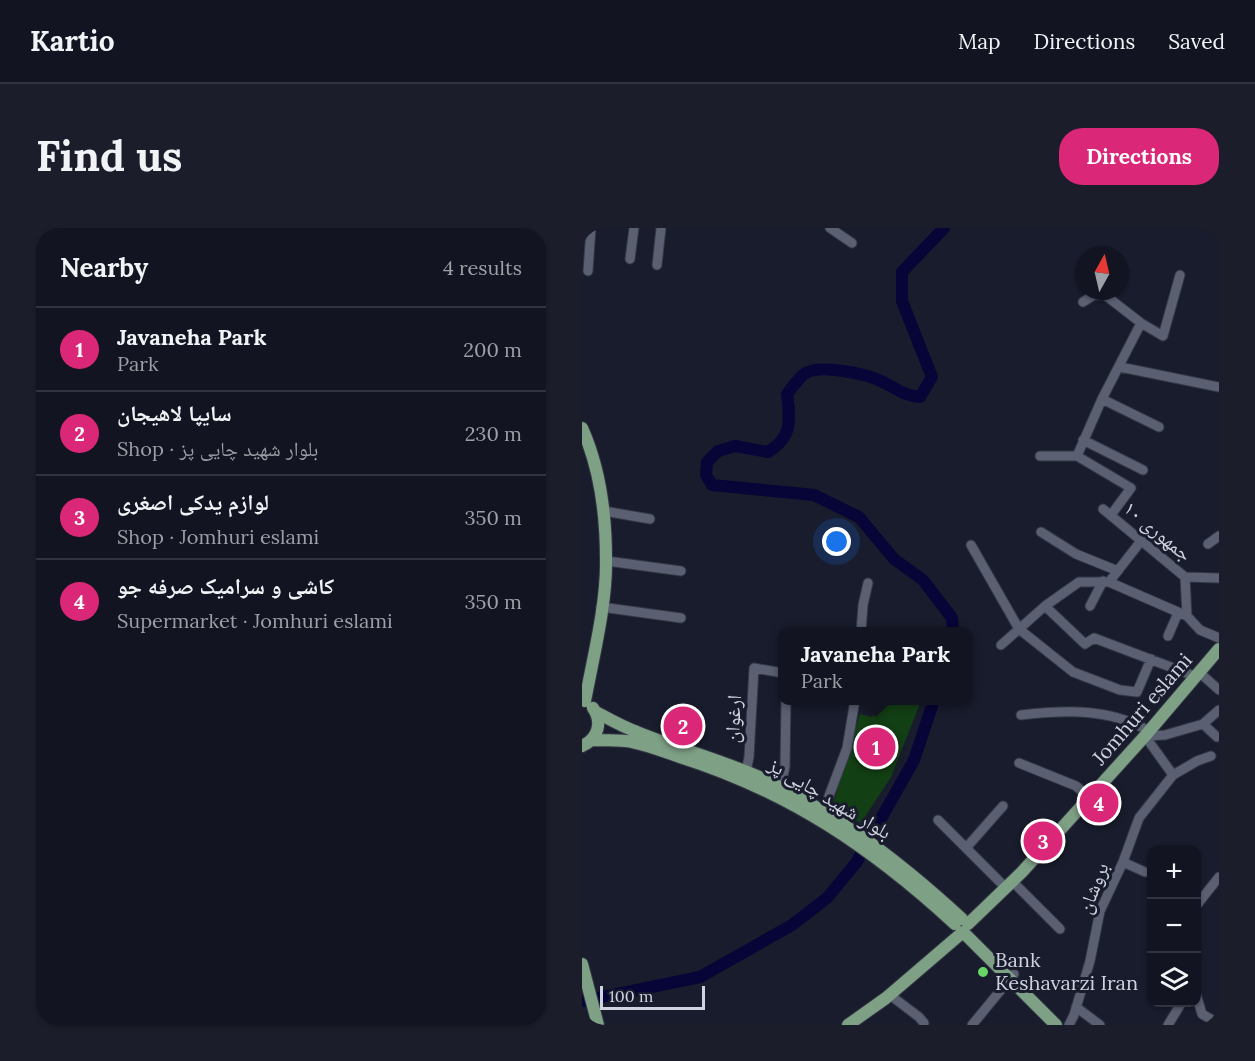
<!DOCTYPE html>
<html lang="en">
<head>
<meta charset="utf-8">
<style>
  :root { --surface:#121521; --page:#1b1e2a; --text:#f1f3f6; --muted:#9c9fa5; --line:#31343f; --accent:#db2777 }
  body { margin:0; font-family:Lora,"Noto Naskh Arabic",serif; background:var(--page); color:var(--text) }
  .controls { position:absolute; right:18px; bottom:18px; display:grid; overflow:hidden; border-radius:12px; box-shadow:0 2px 4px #0004 }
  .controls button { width:54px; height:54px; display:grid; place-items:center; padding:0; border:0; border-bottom:2px solid var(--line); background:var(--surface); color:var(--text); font:30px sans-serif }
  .compass { position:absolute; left:493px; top:18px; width:54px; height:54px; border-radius:50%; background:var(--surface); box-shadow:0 2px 4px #0004; rotate:8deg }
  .scale { position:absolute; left:18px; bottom:15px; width:105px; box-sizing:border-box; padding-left:6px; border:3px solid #d0d3df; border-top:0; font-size:16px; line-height:21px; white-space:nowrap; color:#d0d3df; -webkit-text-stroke:4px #181c2c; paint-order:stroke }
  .you { position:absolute; left:255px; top:314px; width:21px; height:21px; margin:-15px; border:4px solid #fff; border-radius:50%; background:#1a73e8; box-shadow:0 0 0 9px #1a73e833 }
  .badge { display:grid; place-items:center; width:39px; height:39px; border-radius:50%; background:var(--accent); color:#fff; font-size:20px; font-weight:700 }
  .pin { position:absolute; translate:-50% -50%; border:3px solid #fff; box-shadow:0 2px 6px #0006 }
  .popup { position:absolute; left:196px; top:399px; width:195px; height:78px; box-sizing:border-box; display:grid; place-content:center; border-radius:12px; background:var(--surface); filter:drop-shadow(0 2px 4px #0005); font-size:20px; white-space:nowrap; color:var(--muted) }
  .popup b { font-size:22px; color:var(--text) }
  .popup::after { content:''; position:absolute; left:50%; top:100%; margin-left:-12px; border:12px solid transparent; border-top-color:var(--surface) }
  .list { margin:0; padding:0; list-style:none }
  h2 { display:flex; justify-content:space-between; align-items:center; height:78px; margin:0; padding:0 24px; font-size:26px }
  h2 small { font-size:20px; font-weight:400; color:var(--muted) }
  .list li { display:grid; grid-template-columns:39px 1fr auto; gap:18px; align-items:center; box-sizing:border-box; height:84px; padding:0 24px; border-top:2px solid var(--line) }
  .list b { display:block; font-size:22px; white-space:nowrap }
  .list p { margin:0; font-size:20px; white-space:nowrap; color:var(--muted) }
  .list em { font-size:20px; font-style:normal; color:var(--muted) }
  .icon { flex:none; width:33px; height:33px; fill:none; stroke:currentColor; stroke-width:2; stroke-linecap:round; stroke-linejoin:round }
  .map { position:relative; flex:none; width:637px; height:797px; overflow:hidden; border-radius:24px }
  header { display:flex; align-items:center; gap:36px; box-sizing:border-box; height:84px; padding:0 30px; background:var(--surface); border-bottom:2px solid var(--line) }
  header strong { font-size:28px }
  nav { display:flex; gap:33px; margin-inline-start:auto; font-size:21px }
  .intro { display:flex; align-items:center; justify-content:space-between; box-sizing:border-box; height:144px; padding:0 36px }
  h1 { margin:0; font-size:42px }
  .button { padding:15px 27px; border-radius:24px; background:var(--accent); color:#fff; font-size:21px; font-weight:700 }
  main { display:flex; gap:36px; padding:0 36px }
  aside { flex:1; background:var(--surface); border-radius:24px; box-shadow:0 2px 4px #0004 }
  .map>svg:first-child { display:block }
</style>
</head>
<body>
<header>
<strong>Kartio</strong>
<nav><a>Map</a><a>Directions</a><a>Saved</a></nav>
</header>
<div class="intro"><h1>Find us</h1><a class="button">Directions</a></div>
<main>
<aside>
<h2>Nearby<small>4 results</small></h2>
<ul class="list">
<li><span class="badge">1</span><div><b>Javaneha Park</b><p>Park</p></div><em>200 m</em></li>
<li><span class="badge">2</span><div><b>سایپا لاهیجان</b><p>Shop · بلوار شهید چایی پز</p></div><em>230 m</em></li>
<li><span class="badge">3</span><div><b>لوازم یدکی اصغری</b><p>Shop · Jomhuri eslami</p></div><em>350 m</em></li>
<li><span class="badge">4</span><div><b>کاشی و سرامیک صرفه جو</b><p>Supermarket · Jomhuri eslami</p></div><em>350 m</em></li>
</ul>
</aside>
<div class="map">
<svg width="637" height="797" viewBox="0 0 637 797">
  <rect width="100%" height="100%" fill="#181c2c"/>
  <path fill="#133f14" d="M297,473H339L309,549L279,595L250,580L278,486L290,489Z"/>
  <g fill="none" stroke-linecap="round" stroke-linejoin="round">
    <path stroke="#070437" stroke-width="12" d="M362,0L320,44V73L350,149L338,169C322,168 312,159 299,153C284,146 239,136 224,145C217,149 210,160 205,166C208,192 211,209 186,224L153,218L136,223L125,234L124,247L130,257L232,267L277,289L312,331L341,352L370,390L371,404
      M0,773L118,749L210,697L245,670L274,635L332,532L352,472"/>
    <defs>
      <path id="minor" d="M248,0L270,15
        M48,31L52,0
        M75,37L79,0
        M6,43L9,0
        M501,74L512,67H523L559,95L581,108L598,47
        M538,139L637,159
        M520,171L577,199
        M501,212L561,242
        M458,228H495L549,260L529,287
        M495,228L520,171L559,95
        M521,281L603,349L605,388L618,402L637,410
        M22,283L68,291
        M459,304L494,326L536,343
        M626,316L637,308
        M389,317L437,401L491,444L538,462L555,464L569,431
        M25,333L99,343
        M603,349L636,350
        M527,354L559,313
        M463,378L503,416L512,410L615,449
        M508,378L521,353
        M19,379L99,390
        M279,404L281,377L286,355
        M586,408L596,385
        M419,417L463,378L497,354H527L605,388
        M618,445L637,462
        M439,487C484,482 527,480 567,503
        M621,496L635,509
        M563,508L583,507L621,496L637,482
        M563,508L591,547
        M437,535L494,558L508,570
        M164,544L167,529L172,440L201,445
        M198,560L203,539L204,472
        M241,584L265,520L273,472
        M356,592L423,659
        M384,620L421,578
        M541,634L563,644
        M430,653L478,701
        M614,678L637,649
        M614,766L620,786L637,796
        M308,767L337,789L342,795
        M494,779L518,797
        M390,797L432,746
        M487,797L492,787L508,733L518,683L541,634L557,590L591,547L615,533L629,528
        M586,797L600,774"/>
      <path id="major" d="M0,200C18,240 24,288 24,331C25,375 11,430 3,473
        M14,484C27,491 41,499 55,504C94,520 135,531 175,548C252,583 318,634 380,691
        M9,512C23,513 37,511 50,514C66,517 83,524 98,529C208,564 289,619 373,696
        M0,518C16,511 21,494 11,480
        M386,696L440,644L563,508L637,421
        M0,736L16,797
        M266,797L304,770L381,704L474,797"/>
    </defs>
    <use href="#minor" stroke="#353745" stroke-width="11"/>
    <use href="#major" stroke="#353745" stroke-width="14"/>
    <use href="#minor" stroke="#5a5f72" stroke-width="9"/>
    <use href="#major" stroke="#7ea186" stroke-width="12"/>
  </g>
  <circle fill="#66d466" stroke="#181c2c" stroke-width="2" cx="401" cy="744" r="6"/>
  <g text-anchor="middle" stroke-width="6" stroke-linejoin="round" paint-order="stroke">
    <g font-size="20" fill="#d0d3df" stroke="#181c2c">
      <text transform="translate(576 303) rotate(40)" y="7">جمهوری ۱۰</text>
      <text transform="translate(560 481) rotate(-49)" y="7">Jomhuri eslami</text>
      <text transform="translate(151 491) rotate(-87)" y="7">ارغوان</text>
      <text transform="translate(248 570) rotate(31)" y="7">بلوار شهید چایی پز</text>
      <text transform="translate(511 660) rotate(-69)" y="7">بروشان</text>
    </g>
    <g font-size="20" fill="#d0d3df" stroke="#181c2c" text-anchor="start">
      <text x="413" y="739">Bank<tspan x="413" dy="23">Keshavarzi Iran</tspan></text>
    </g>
  </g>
</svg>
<div class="controls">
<button>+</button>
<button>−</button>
<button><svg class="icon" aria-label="layers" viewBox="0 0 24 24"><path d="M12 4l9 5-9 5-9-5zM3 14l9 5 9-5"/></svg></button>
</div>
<svg class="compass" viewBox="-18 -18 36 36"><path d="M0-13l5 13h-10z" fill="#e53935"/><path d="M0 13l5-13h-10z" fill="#9c9fa5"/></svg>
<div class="scale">100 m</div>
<div class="you"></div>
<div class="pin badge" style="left:294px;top:519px">1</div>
<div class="popup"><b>Javaneha Park</b>Park</div>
<div class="pin badge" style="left:101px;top:498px">2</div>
<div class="pin badge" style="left:461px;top:613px">3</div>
<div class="pin badge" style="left:517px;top:575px">4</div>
</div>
</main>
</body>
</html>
